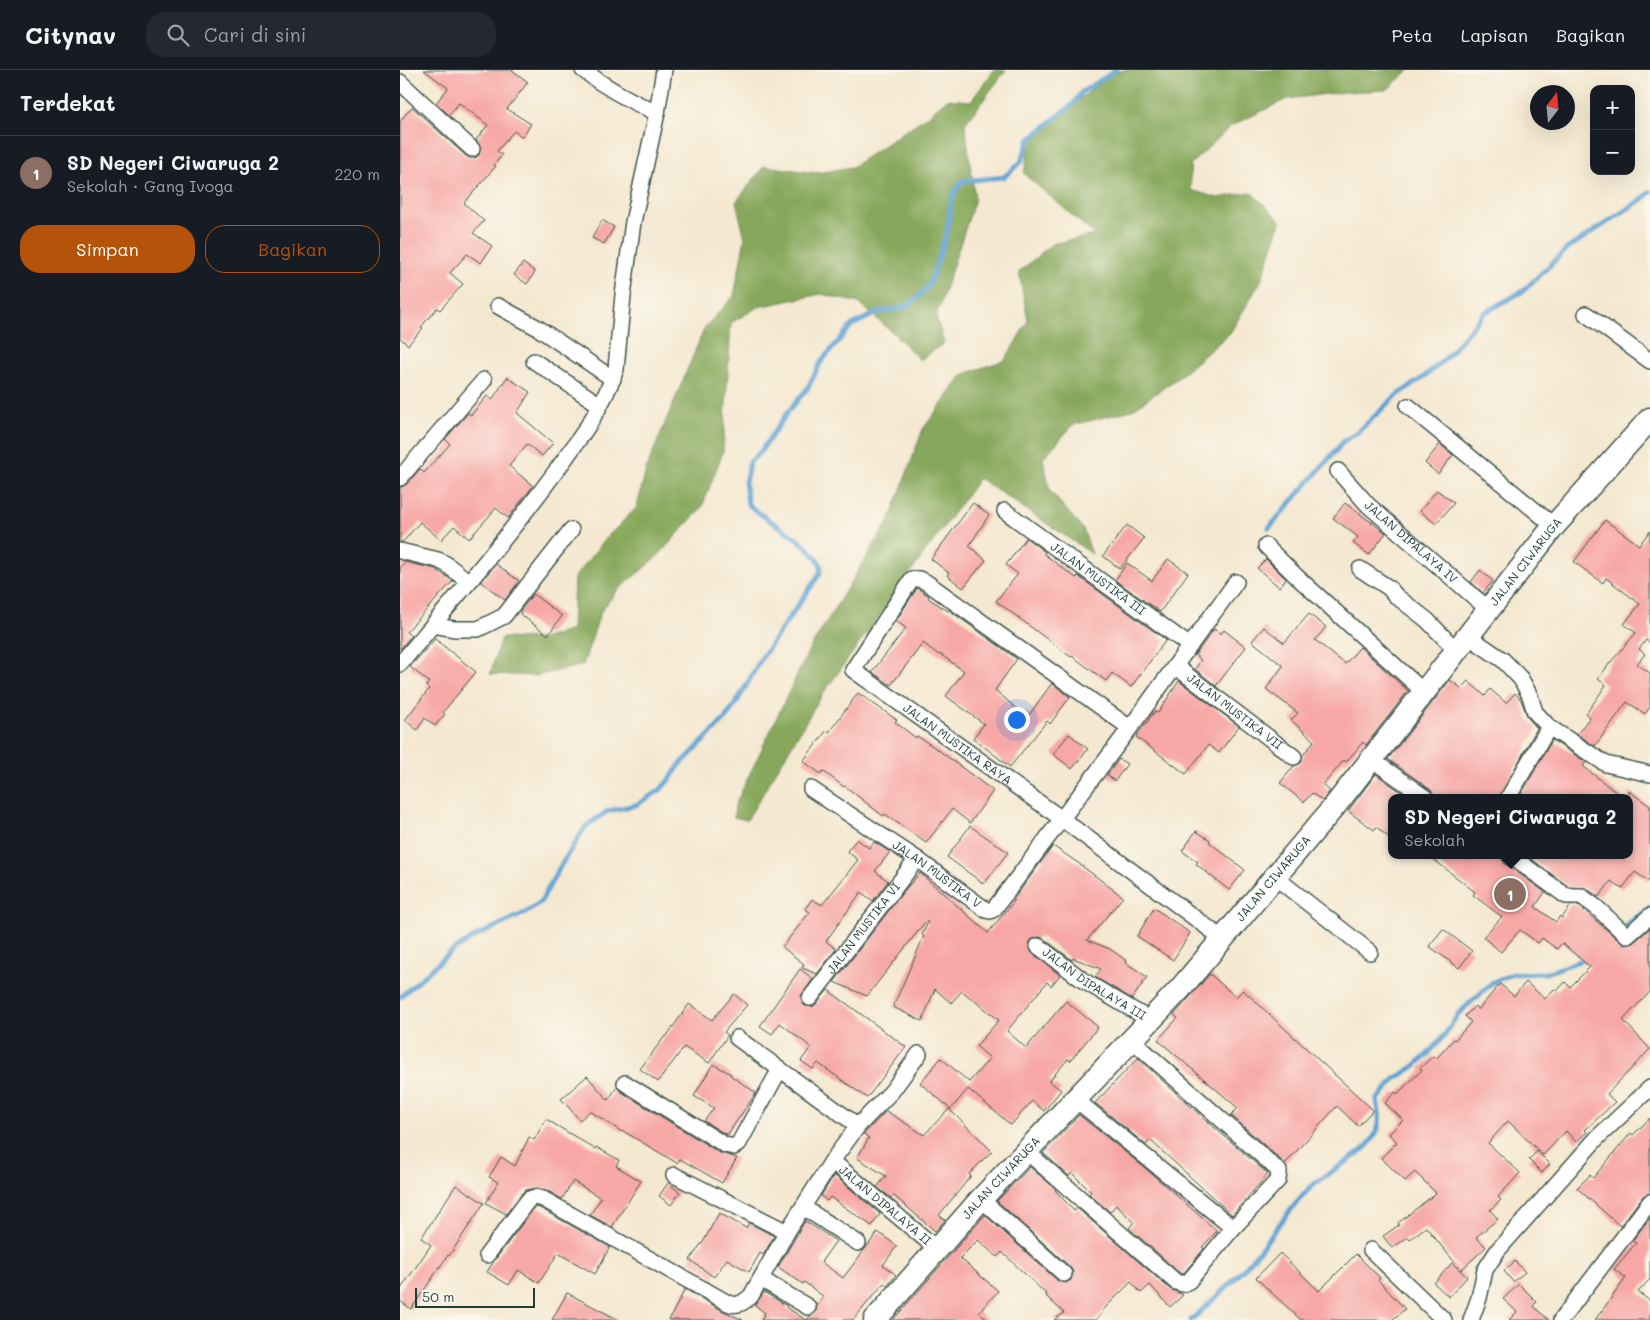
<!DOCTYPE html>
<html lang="id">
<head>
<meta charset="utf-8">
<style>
  :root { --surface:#171b24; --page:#242831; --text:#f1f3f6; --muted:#9ea1a6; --line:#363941; --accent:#b45309 }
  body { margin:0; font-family:Mali,sans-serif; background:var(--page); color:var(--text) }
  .controls { position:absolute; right:15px; top:15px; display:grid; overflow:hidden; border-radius:10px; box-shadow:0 5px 20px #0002 }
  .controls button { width:45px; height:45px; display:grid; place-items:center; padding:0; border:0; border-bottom:1px solid var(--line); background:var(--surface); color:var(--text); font:25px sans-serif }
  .compass { position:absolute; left:1130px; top:15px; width:45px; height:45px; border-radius:50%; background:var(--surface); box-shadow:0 5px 20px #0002; rotate:16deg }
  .scale { position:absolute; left:15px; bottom:12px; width:120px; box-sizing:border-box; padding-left:5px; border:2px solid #1f3d34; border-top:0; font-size:14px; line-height:18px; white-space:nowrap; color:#1f3d34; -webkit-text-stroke:4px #fbf7ec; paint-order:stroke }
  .you { position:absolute; left:616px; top:649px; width:18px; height:18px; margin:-12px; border:4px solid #fff; border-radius:50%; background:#1a73e8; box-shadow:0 0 0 8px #1a73e833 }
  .badge { display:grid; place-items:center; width:32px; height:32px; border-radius:50%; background:var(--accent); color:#fff; font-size:16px; font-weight:700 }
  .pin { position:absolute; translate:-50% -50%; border:2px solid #fff; box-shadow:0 1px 5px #0006 }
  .popup { position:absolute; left:988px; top:724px; width:245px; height:65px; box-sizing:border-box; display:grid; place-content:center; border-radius:10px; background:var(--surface); filter:drop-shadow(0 1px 4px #0005); font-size:16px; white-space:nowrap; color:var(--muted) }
  .popup b { font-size:19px; color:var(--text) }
  .popup::after { content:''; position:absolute; left:50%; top:100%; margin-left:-10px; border:10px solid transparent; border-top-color:var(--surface) }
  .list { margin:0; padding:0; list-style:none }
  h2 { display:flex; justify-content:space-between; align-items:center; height:65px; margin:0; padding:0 20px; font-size:21px }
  h2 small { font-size:16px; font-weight:400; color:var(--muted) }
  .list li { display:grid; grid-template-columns:32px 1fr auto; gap:15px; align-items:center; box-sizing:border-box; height:75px; padding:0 20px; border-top:1px solid var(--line) }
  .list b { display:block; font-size:19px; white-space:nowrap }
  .list p { margin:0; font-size:16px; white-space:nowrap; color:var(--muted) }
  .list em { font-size:16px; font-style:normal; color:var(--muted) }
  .actions { display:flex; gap:10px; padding:15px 20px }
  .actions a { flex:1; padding:11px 0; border:1px solid var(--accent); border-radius:20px; text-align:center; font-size:18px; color:var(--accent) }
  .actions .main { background:var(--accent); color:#fff }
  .icon { flex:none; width:28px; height:28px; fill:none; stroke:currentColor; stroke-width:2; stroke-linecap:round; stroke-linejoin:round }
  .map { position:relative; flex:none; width:1250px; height:1250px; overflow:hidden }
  header { display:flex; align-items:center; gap:30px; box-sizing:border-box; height:70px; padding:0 25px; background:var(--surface); border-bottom:1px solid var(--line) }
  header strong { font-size:24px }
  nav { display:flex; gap:28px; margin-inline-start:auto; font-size:18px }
  .search { width:350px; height:45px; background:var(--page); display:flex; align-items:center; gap:12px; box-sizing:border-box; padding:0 18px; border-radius:20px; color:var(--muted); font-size:19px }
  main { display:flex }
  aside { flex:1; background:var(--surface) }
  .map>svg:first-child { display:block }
</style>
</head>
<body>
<header>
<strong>Citynav</strong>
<div class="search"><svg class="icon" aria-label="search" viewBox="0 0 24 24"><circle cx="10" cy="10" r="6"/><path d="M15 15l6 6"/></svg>Cari di sini</div>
<nav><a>Peta</a><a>Lapisan</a><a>Bagikan</a></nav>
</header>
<main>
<aside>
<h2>Terdekat<small></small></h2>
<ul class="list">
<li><span class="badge" style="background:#8d6e63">1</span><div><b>SD Negeri Ciwaruga 2</b><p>Sekolah · Gang Ivoga</p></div><em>220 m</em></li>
</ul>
<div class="actions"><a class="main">Simpan</a><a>Bagikan</a></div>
</aside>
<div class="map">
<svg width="1250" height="1250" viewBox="0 0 1250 1250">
  <rect width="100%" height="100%" fill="#fbf7ec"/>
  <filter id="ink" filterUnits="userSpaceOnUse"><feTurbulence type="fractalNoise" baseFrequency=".02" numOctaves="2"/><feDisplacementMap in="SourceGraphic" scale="10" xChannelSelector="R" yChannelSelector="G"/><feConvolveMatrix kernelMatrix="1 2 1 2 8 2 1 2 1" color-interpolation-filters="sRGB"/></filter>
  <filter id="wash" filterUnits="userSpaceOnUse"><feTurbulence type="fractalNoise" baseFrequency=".0096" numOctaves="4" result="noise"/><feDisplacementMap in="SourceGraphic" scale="20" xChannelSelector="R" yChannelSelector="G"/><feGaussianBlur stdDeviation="1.12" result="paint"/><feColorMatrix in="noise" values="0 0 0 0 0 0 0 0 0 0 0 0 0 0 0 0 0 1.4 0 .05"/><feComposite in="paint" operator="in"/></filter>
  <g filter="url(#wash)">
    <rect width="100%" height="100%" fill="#f4e8d0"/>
    <path fill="#87a85c" stroke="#537248" d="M594,0H606L565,54L575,129L536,247L544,273L520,290L490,260L459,233L421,224L358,237L331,253L323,382L302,437L258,486L217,521L201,541L183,595L135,606L90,604L101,568L142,569L172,560L174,508L205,469L237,437L246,399L305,257L334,226L345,168L336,132L364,96L417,103L452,97L530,44L547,29L571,31Z
      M726,0H1009L987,20L944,22L887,29L831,56L790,95L791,120L818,128L851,122L881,151L861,211L830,263L779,307L732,340L673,355L643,388L650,421L683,459L692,484L579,408L422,625L347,750L334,747L335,735L409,580L490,449L523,359L564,304L605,290L628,251L619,202L652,174L695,165L624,104L630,70L713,2Z"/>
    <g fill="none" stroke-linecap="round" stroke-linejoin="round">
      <path stroke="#60a3d4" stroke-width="5" d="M869,458L944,371L959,361L996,326L1025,306L1045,289L1084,243L1123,221L1168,178L1241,130L1250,122
        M1210,871L1231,851L1250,838
        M0,927L52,881L76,866L127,842L140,833L161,795L186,756L208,741L236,735L260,720L270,709L279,696L325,649L338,630L361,589L412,515L420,503L421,496C409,469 369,454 348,434L345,412L350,392L361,381L387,343L407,319L421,292L452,255L477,243L505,237L516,229L526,219L532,207L547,162L552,128L562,111L604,107L621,92L629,70L673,34L682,22L716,0
        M791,1250C809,1234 827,1218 843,1200C867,1173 886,1142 911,1117C928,1101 960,1087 972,1070C982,1055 980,1047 977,1030L995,1009L1012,998L1026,986L1047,962L1058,944L1093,912L1113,904L1146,903L1188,888"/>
    </g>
    <g id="blocks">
      <path fill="#f7a7a5" d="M24,0H112L128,12L107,39L131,54L122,67L114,61L97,81L102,85L94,95L96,96L64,133L84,151L73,163L92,176L81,193L67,184L50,203L63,214L40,240L37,238L21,257L23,258L8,275L0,268V51L12,37L66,86L70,88H75L79,85L81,77L76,70L88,55L59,33L49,45L36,33L48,18Z
        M202,150L214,157L204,174L192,168Z
        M123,193L135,202L127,214L114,205Z
        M107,307L130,322L117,343L153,373L142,386L127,374L109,396L133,416L108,448L96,438L69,469L54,456L41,470L20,452L3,472H0V418L7,414L20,399L24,403L50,374L45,369L68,343L71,345L87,326L92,330Z
        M1040,374L1053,385L1038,404L1025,393Z
        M1037,420L1054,433L1036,454L1020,441Z
        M573,433L589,445L569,476L586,490L563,518L547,505L549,503L531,489Z
        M945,433L986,463L969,485L953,473L958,467L933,448Z
        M1205,450L1239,475L1250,461V573L1246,570L1239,579L1245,584L1237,594L1250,603V637L1245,644L1227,632L1195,676L1177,664L1190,647L1186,644L1206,615L1198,609L1209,594L1236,563L1224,554L1240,534L1206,508L1203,513L1174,492Z
        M727,455L744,468L720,499L703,486Z
        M626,468L645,482L644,484L676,508L678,506L766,570L731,617L712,603L706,611L672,586L671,587L596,531L618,504L606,495Z
        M768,489L788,503L760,542L715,510L727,493L752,511Z
        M866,489L886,509L879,517L857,498Z
        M5,492L35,499L53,511L6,562L11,566L0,579V498Z
        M96,494L119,511L105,530L81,512Z
        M1080,500L1093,511L1083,523L1071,512Z
        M517,518L529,526L528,528L548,541L549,540L617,589L595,620L623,644L625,641L629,645L652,613L670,627L650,654L647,651L610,697L573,668L584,654L546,626L564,601L540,584L539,585L523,573L491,615L472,602L506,558L496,551Z
        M133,524L162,546L148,565L120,544L121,542L120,541Z
        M909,544L926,557L915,570L945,594L960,577L1008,621L966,675L963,672L946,692L944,690L923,715L930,721L922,731L912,723L904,732L880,713L894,696L901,693L903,685L914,671L891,650L898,643L866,619L883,596L852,571L864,557L884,573Z
        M814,559L821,564L824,560L846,577L816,616L795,599L801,590L795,585Z
        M35,569L76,602L43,642L45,644L35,656L25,648L17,660L5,650L29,619L26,616L29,612L10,597Z
        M1050,610L1061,618L1068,611L1085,626L1090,619L1106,633L1115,623L1121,630L1128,648L1137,658L1099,728H1035L1031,720L988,689Z
        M779,611L839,656L819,683L808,675L786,704L736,667L755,641L758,643Z
        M458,623L497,650L495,652L516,668L517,666L537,679L593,721L570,753L552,739L526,773L485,744L483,746L445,716L444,717L423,701L421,704L403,691L427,660L429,662Z
        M669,664L688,679L672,699L653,684Z
        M1152,670L1186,692L1183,696L1223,728H1119Z
        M719,689L727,694L715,711L707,705Z
        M976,704L1009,728H991V769L976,757L974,760L948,741Z
        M1229,721L1250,736V812L1235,802L1222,819L1211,811L1199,827L1186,818L1169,817L1126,785H1229Z
        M570,756L608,782L584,814L547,787Z
        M796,761L810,770L809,772L845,800L829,820L796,794L798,792L782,781Z
        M457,769L469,778L474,772L490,782L475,801L488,811L473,831L461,822L426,871L436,879L417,904L402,898L404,894L382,877L410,842L405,839L412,829L422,835L458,790L447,781Z
        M653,776L678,793L723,827L687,870L710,879L727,891L726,893L747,907L732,929L695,907L701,899L673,888L672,890L643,868L639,867L631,870L629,875L632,883L660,905L651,916L647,912L607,961L626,978L666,931L698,957L670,991L668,989L649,1011L661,1020L644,1041L632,1031L611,1055L568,1019L551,1039L520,1013L541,988L569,1012L590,988L576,976L599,950L562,921L551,933L535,919L522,951L493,937L524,866L522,865L528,852L526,851L467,926L434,912L503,822L520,803L588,863L614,831L613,830Z
        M1028,785H1101L1104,793L1145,822L1135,837L1156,852L1160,846L1162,848L1171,835H1178L1224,875L1233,873L1250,858V922L1223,950L1250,979L1207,1024L1215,1032L1185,1060L1187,1062L1176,1072L1166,1061L1143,1085L1108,1051L1088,1073L1120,1103L1098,1127L1101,1130L1090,1140L1098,1149L1076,1167L1086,1177L1061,1200L1026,1157L1010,1169L1008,1167L992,1178L983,1166L999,1155L998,1153L1036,1123L1015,1102L1005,1111L981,1088L997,1072L989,1064L1003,1050L985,1033L995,1022L997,1024L1022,1000L1020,998L1033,986L1036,989L1054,969L1055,970L1071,952L1065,946L1075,936L1078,940L1100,914L1114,926L1126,912L1145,929L1154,919L1157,921L1165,912L1170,917L1190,897L1162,873L1157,879L1142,868L1138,873L1120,860L1101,882L1083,867L1102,847L1073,825L1075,822Z
        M754,838L790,863L773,890L737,866Z
        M1043,859L1072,881L1059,898L1029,876Z
        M400,899L413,909L401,926L402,932L405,936H414L428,920L506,977L467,1028L418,993L413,999L401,991L411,977L380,953L372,964L360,956Z
        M810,904L836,927L843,920L973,1040L958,1056L937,1036L885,1094L831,1045L838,1038L758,970L778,948L774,945Z
        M334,924L347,935L324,962L328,965L309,993L284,977L258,1012L240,999L265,966L266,967L289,934L312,950Z
        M738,988L800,1045L868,1104L832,1145L750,1070L746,1075L695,1033Z
        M313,994L331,1004L330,1005L356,1023L327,1065L304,1051L314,1038L294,1026Z
        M187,1006L208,1030L217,1017L220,1021L320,1083L337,1088L322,1113L280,1089L277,1093L223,1061L222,1062L190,1041L180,1050L161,1029Z
        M549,1039L592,1081L569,1104L571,1106L539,1145L545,1150L535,1161L493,1125L491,1128L477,1117L486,1106L457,1088L469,1068L464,1064L486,1041L524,1065Z
        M679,1045L745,1098L817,1161L802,1177L804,1179L783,1204H781L729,1158L734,1152L716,1135L710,1142L689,1124L691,1122L672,1103L669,1106L643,1083Z
        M1250,1048V1123L1243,1126L1220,1156L1177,1118L1190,1105L1193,1108L1231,1063L1233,1065Z
        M146,1049L195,1079L196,1077L219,1090L216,1096L241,1111L212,1157L190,1145L201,1128L173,1111L162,1129L148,1121L137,1118L126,1120L122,1123L106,1144L86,1133L98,1112L89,1107L101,1087L115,1096L129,1067L134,1070Z
        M1137,1081L1150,1094L1142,1103L1129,1090Z
        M630,1097L656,1119L655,1120L674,1141L677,1138L770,1219L783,1225L770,1237L750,1215L741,1223L731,1212L702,1241L703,1242L696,1250H654L664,1243L646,1226L647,1225L602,1182L597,1187L578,1170L560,1188L598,1221L579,1242L588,1250H493L585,1145L658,1211L666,1213L671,1210L673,1202L670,1197L597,1131Z
        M434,1105L480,1144L472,1156L430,1127L427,1131L421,1126Z
        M268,1113L280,1122L271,1135L259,1126Z
        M56,1115L84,1133L49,1186L48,1185L11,1239L0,1231V1220L31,1175L21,1168Z
        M135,1137L140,1138L210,1177L195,1204L158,1183L139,1213L118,1200L109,1215L87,1202L94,1191Z
        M319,1143L346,1158L349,1153L374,1166L363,1185L360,1183L349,1202L327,1189L314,1207L290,1190L301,1174H302Z
        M1250,1148V1209L1238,1222L1250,1231V1250H1195L1226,1208L1214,1199L1236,1173L1232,1171Z
        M405,1151L436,1171L421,1192L443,1208L478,1162L497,1176L483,1195L496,1205L487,1216L484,1213L453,1250H406L416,1242L417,1236L424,1227L404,1212L403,1214L378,1197Z
        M880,1183L919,1221L956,1184L980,1208L978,1210L1005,1239L992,1250H901L856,1208Z
        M1115,1191L1125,1202L1113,1212L1104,1201Z
        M1052,1193L1067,1207L1049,1227L1034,1213Z
        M1119,1214L1137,1232L1133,1236L1149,1250H1109L1117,1242L1103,1229Z
        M285,1219L323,1241L343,1250H269Z
        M364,1222L387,1236L386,1237L406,1250H361L365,1243L355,1235Z
        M167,1223L219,1250H152Z"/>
    </g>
  </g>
  <g filter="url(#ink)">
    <use href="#blocks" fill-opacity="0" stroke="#3f574b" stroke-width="1"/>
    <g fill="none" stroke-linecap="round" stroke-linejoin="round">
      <defs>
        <g id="street">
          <path d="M183,0C205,17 232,32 257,43"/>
          <path d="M0,12L72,79"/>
          <path d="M98,236L138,258L213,309"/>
          <path d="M1186,244L1250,291"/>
          <path d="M134,291L200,335"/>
          <path d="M1008,336L1154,456"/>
          <path id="s1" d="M938,401L968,435L1088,539"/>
          <path d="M0,408L84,310"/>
          <path id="s2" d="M605,441L790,576"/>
          <path d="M866,476L896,506L1024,622"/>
          <path d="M0,481L38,490L46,494L69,512"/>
          <path d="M960,499L989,518L996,526L1027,550L1056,580"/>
          <path d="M33,555L54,559H78L104,546L171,460"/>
          <path d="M1068,566L1103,590L1121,609L1130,626L1135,642L1149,657L1206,694L1250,704"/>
          <path d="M0,594C53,531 107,468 156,401C179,370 204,336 216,299L223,225L233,152L257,43L264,0"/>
          <path id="s3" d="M775,596L894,687"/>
          <path id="s4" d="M730,658L526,512L519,509H512L453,600L662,749L823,869"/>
          <path d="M971,689L1026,728"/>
          <path id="s5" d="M411,719L517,789L586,840L590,841L594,839L730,658L836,512"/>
          <path d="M1108,728L1149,657"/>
          <path d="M1110,785L1166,826H1181L1196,837L1227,866L1250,846"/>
          <path d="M875,807L970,882"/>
          <path id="s6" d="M638,876L684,911L750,950"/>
          <path id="s7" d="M410,928L517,789"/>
          <path d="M337,968L458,1056"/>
          <path d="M225,1013L325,1075L334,1077L339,1073L380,999"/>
          <path d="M675,1029L833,1158"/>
          <path d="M626,1081L776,1212L783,1214L789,1211L833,1158L878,1110L879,1101L732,970"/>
          <path id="s8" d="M432,1091L537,1179"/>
          <path d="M274,1105L387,1162"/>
          <path d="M581,1129L664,1204"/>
          <path d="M403,1137L458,1173"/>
          <path d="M971,1180L1044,1250"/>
          <path d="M87,1185L129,1129L135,1127L143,1129L328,1233C338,1237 344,1232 351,1226L387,1162L432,1091L458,1056L492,1021L519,984"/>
          <path d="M361,1209L408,1237"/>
          <path d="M1071,1250L1079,1228L1085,1200L1098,1180L1197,1068L1250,1018"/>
          <path d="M1161,1250L1250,1132"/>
        </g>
        <g id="secondary">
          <path id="s9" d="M475,1250L581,1129L780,919L934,737L1154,456L1250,349"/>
        </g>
      </defs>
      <use href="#street" stroke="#3f574b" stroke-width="18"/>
      <use href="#secondary" stroke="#3f574b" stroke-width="25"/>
      <use href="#street" stroke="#fff" stroke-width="15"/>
      <use href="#secondary" stroke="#fff" stroke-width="22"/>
    </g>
  </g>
  <g text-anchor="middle" stroke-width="4.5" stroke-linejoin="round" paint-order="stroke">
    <g font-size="12" fill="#1f3d34" stroke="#fbf7ec">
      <text dy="4" stroke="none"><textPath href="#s1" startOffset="102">JALAN DIPALAYA IV</textPath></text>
      <text dy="4" stroke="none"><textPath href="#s9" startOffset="1000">JALAN CIWARUGA</textPath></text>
      <text dy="4" stroke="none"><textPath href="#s2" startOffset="115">JALAN MUSTIKA III</textPath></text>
      <text dy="4" stroke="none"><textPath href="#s3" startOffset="75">JALAN MUSTIKA VII</textPath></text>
      <text dy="4" stroke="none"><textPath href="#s4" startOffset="502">JALAN MUSTIKA RAYA</textPath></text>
      <text dy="4" stroke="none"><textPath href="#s5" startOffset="152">JALAN MUSTIKA V</textPath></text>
      <text dy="4" stroke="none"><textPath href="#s9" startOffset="595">JALAN CIWARUGA</textPath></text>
      <text dy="4" stroke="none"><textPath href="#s7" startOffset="88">JALAN MUSTIKA VI</textPath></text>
      <text dy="4" stroke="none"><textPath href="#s6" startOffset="68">JALAN DIPALAYA III</textPath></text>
      <text dy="4" stroke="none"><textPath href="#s9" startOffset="190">JALAN CIWARUGA</textPath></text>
      <text dy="4" stroke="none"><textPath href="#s8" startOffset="69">JALAN DIPALAYA II</textPath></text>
    </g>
  </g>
</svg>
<div class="controls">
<button>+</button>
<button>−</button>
</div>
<svg class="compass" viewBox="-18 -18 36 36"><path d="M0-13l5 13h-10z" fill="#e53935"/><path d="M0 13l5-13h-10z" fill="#9ea1a6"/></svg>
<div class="scale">50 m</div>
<div class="you"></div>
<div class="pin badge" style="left:1110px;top:824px;background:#8d6e63">1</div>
<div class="popup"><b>SD Negeri Ciwaruga 2</b>Sekolah</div>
</div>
</main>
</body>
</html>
